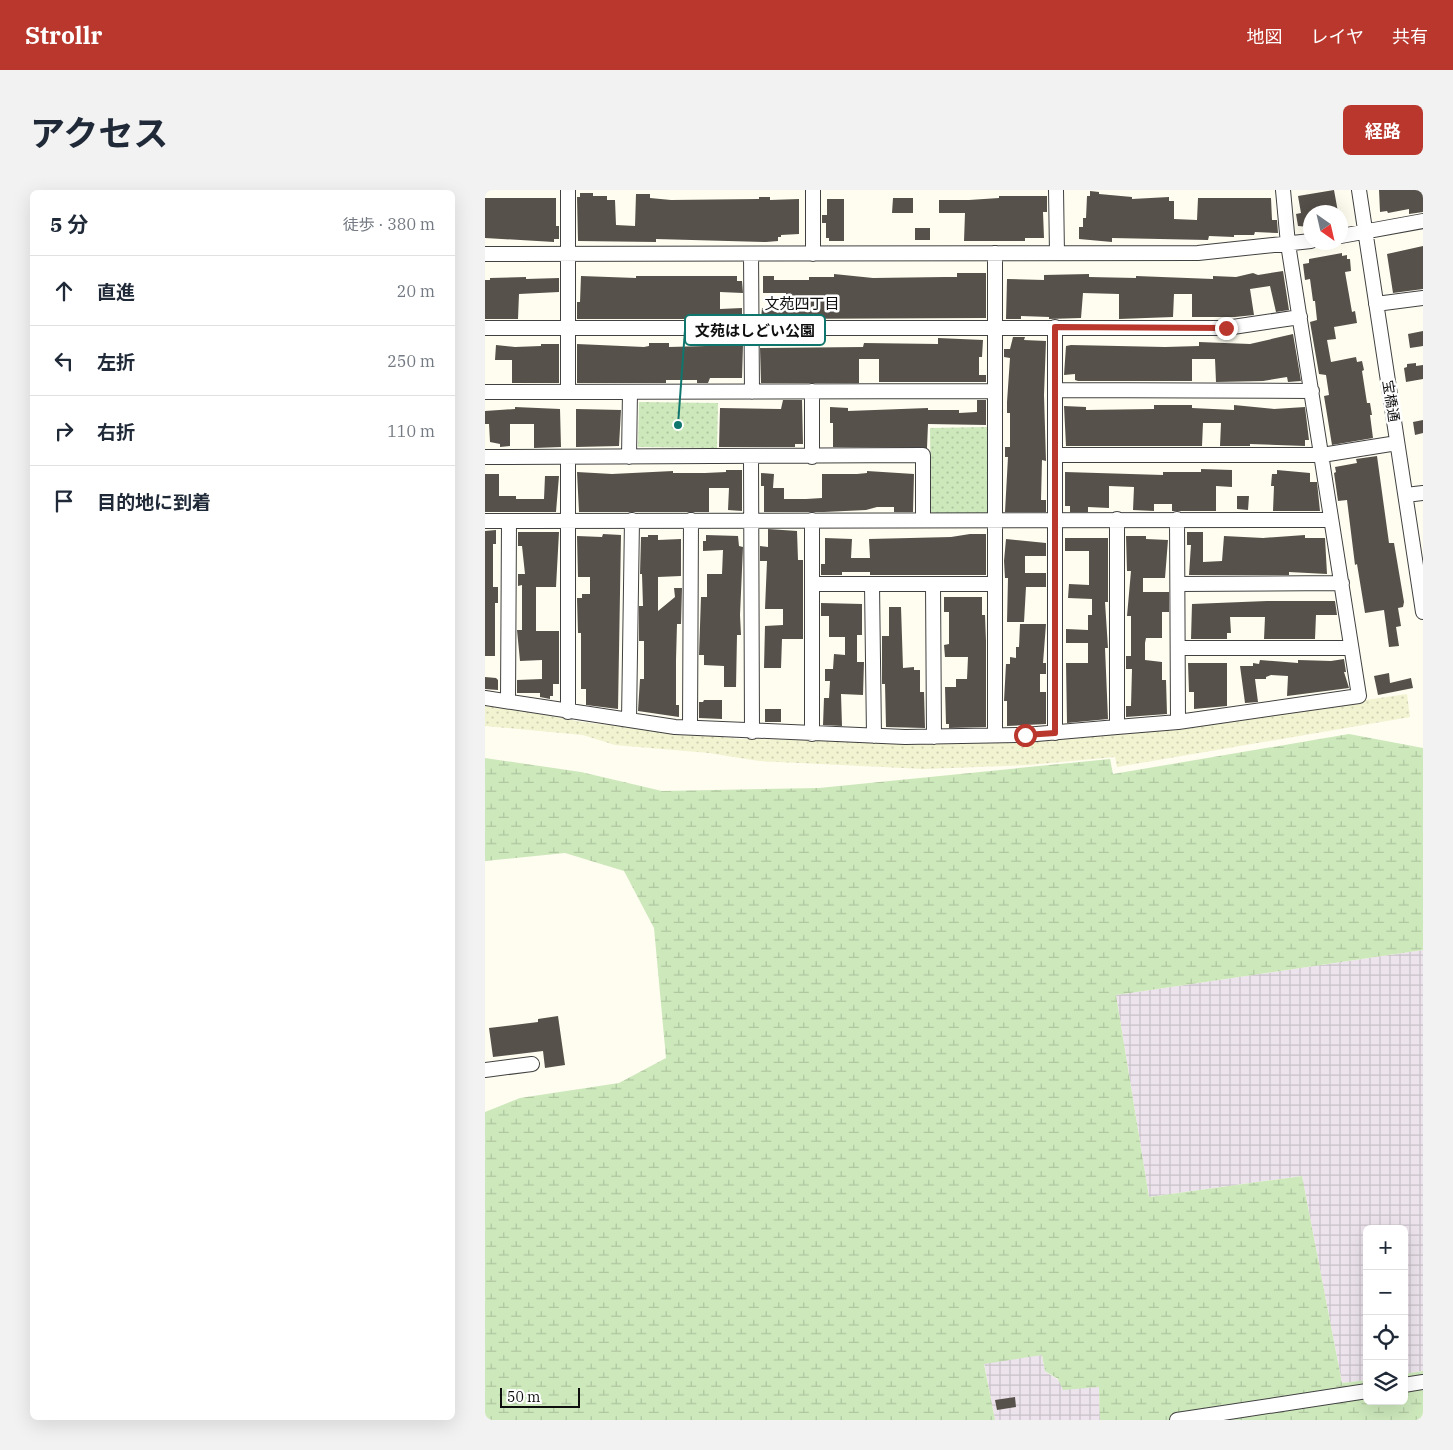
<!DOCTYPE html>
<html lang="ja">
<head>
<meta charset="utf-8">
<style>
  :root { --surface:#fff; --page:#f2f2f3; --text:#1f2937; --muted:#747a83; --line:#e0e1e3; --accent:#b9372c }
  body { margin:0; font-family:"IBM Plex Serif","Noto Sans JP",serif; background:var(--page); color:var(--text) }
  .controls { position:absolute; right:15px; bottom:15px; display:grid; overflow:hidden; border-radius:8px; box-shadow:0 5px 20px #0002 }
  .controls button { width:45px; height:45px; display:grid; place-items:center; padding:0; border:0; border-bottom:1px solid var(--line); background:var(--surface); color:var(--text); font:25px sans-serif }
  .compass { position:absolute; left:818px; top:15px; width:45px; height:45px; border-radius:50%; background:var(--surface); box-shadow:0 5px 20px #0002; rotate:146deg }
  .scale { position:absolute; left:15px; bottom:12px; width:80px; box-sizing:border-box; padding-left:5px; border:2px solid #0e0e0e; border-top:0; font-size:14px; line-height:18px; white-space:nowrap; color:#0e0e0e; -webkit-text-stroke:4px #fff; paint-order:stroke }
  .stop { position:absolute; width:15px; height:15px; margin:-11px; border:4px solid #b9372c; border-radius:50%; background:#fff }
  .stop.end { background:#b9372c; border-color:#fff; box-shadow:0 1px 5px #0008 }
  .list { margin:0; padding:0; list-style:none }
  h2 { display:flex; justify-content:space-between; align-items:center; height:65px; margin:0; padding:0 20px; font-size:21px }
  h2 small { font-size:16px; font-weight:400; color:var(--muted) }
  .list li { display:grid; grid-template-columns:32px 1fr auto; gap:15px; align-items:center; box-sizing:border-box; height:70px; padding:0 20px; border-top:1px solid var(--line) }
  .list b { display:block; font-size:19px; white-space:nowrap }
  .list em { font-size:16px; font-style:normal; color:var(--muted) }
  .icon { flex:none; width:28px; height:28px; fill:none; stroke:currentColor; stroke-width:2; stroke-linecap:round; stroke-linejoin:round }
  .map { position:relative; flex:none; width:938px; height:1230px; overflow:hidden; border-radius:8px }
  header { display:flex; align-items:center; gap:30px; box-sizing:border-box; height:70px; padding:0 25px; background:var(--accent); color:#fff }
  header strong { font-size:24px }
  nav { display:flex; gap:28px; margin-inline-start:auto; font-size:18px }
  .intro { display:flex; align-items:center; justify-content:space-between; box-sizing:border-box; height:120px; padding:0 30px }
  h1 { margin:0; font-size:35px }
  .button { padding:12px 22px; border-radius:8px; background:var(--accent); color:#fff; font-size:18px; font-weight:700 }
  main { display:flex; gap:30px; padding:0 30px }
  aside { flex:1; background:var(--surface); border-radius:8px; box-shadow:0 5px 20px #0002 }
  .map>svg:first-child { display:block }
</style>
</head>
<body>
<header>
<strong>Strollr</strong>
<nav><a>地図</a><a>レイヤ</a><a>共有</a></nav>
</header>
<div class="intro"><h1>アクセス</h1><a class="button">経路</a></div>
<main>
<aside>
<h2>5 分<small>徒歩 · 380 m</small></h2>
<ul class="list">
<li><svg class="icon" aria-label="ahead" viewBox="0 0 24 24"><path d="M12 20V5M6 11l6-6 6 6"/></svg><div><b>直進</b></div><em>20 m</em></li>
<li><svg class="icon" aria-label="left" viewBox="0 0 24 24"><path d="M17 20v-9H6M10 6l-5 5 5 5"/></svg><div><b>左折</b></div><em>250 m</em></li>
<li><svg class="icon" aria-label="right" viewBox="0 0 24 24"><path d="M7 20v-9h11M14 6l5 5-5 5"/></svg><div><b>右折</b></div><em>110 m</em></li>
<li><svg class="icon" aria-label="arrive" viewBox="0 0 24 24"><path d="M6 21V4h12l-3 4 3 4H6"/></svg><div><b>目的地に到着</b></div></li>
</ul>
</aside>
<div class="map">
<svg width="938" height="1230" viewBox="0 0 938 1230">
  <defs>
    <pattern id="industrial-grid" width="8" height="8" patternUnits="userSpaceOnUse" patternTransform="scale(1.25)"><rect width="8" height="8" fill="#ece3ec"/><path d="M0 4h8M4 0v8" fill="none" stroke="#c9c2c9"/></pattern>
    <pattern id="farmland-dots" width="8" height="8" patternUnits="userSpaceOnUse" patternTransform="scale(1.25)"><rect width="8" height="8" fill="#f2f3d1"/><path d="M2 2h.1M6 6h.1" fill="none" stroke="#cecfb2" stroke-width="1.8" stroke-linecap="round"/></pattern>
    <pattern id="wetland-marsh" width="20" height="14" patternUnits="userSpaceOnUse" patternTransform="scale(1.25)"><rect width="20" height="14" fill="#cde8bb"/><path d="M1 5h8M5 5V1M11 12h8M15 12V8" fill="none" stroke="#afc6a0"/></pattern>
    <pattern id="park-dots" width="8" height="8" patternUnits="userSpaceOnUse" patternTransform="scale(1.25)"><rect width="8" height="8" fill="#cde8bb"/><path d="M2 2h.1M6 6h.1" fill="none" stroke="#afc6a0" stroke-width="1.8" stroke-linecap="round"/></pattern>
  </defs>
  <rect width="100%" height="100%" fill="#fefdf0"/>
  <path fill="url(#industrial-grid)" d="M938,760V1181L919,1184V1039H882V1190L857,1193L817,986L664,1007L631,805Z
    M557,1165L560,1181L573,1190L614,1197L615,1230H510L499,1173Z"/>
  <path fill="url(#farmland-dots)" d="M922,504L925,527L632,577L630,567L543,575L439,579L274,571L224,563L130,555L98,545L0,536V513L97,532L255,549L489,552L669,541Z"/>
  <path fill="url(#wetland-marsh)" d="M864,544L938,558V760L631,805L664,1007L817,986L857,1193L882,1190V1211H919V1184L938,1181V1230H615L614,1197L578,1200L573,1189L560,1181L557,1165L499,1174L510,1230H0V922L35,908L134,893L181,868L169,738L139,681L80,663L0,671V568L96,582L177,601L334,598L625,569L628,584Z"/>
  <path fill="url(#park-dots)" d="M154,212L233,213L232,258L153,257Z
    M503,237V323H446L445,238Z"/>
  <path fill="#57514b" d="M849,0L853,22H826V37L813,36L811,24L816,23L813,6Z
    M894,0H938V22L924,24V19L903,23L902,21L895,22Z
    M605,1L614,2V4L647,7V9L684,7V11H689V29L712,30L713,8H786L787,30H792L793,43L770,42L769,45H749V47L724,46L723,50L627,48V52L594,49V37H598V28H601L602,6H605Z
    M95,3H108V6H122V10H130L131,35L150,36L151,4H165V8L186,10L274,9V7H285V10L314,9V44L296,45V47H293V51L281,52L171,49V52L93,51L92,7H95Z
    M514,6H562V22H558L559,48H540V51H479L480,23H454V10H484L514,8Z
    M0,8H71V36H74V49H69V52L0,48Z
    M408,8H428V23H407Z
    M342,9H359V51H344V48H341V33H337V25H342Z
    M430,38H445V50H430Z
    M938,56V99L908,103L902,64Z
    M857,63V66L862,65V69H865L866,81L860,82L867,122L870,121L872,133L849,137L851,149L842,150L846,172L871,167L872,172L877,171L879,180L877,181L882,213H885L887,225H885L888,248L847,255L839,206L844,205L841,185L834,184L825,132L832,130L830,111H828L825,89L820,90L818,74L824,73V69Z
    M798,81L804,120L791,122L785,96L765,99L769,125L750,127H707V104H689L688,127L634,129V104L598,103L596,128L564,129V127L536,126V129H521L522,89L559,90V85L604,84V87L651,88V86L728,89V86L751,87L768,83L773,85Z
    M472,83H501V128L276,129L277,118L301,117V103H278V86H289V90H324V87H349V84L388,88L460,87H472Z
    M96,86L151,88V86H252V91H257L258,103L235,102V119L257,118V129L204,127V129H92V112H95Z
    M41,87V89L74,88V102L34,104L33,129H0V90H5V88Z
    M938,141V156L925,158L923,144Z
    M808,144L816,191L803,192L802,187L778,191L731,192L730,169H707V191H593L590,190V184L579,185L581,156L586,155L680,157L714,156V152L765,154Z
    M528,147H540L539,150L561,151L559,205L561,271L557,270L556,310H561V322H520L523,267H520V257H525V223H522V212L525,168L519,167V159H525Z
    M453,148L498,150L497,167H494V185H501V192H394V169H374V193H276L275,158L378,157L379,153L453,154Z
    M164,153H184V157L258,155L257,188H225L223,193H212V190H181V193H92V154L159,157L164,156Z
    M56,154H74V193H27V170H10L11,155L30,157L56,156Z
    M931,173V176L938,175V189L921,192L919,178L922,177V174Z
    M298,210H317L318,254H310V257H234L235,218L296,219Z
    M492,210H501V235L443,234L442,258L348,257V233H345V217L363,218V221L443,218V220H474V223L492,222Z
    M669,215H707V218L749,220V215L789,219L820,217L824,250H820V256L765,254V256H735L736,233H718L717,256H581L579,216L601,217V220L669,219Z
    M30,217L75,219L76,257L49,258V234H25V256L15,257V254L5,252L4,234H0V221L30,219Z
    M91,219L136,220L134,256L91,257Z
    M938,230V243L930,245L928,232Z
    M892,266L904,353H909L919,412L918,417L913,418L916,436L911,437L914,456L904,457L899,420L880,423L872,374L870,375L862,310L853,311L849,283L851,282L850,277L872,273L871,269Z
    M716,279L747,280V297L731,296V321H687V314H669V321L648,320L649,297L624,296V318L603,317V322H585V316H580V282L678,285V282H716Z
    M241,280H257V321L243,320L244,298H224V322H94L92,282L127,284L188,281V283H220L241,282Z
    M792,280L825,283V292H832L835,321H788L789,296H786L787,284H792Z
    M382,281L429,284L428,322H409V317H392L381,320L339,322H279V296H276V283L289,284L288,298H299V309H321L337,308V284H372L382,283Z
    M0,284H14V306H31V309H59L60,286H74L71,322H0Z
    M752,306H764L763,320L752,319Z
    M283,339L312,341L313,370H318V449H297L296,478H279L280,436L298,435V419H280L282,371H275V356L283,357Z
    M11,340V354H8V397H13V413H10V466H0V341Z
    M33,342H74L71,397H51V441H74V494H68V506H65V509L55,507V503H32V490L57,489V470L35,471L32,440H37V395L33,396V384H40L37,356H33Z
    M702,342H718V372L737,371L739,346L778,348L820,345V348H840L842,384L804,382V385H704L706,355H702Z
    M118,344L136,345L133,519L101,515V499H96V443H93L92,408H97V404H105V387H93L92,346L117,347Z
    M485,344H501V385H385V382H357V385H336V374H340V348L367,349L366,368H385L384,349L466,347Z
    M163,345H173V350L196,349V386L173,387V421L190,407L189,398H197L196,434H192L191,470V515H194V527L153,521L155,489H159V451H154V416H158L157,384H155L156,347H163Z
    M221,345L253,346L254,356L258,357L255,425L256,445H252L251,497H239V476L219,475V465H214L216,407H222V384H237L238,360L218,361V351H221Z
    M641,346H661V349L683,350L680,388H658V402H684V422H677V448H661L660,453V470L677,472V490H681L682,524L641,527V516H646L647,479H641V466H646V426H642L646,381H642Z
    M580,348H623V412H620L623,458H620L623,529L582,533L581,473H603V453H581V439L603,440V425H607V409L583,408L584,394L604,395V361H580Z
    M521,349L561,353V366H540V383H561V397H541L539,432H522L523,388H520L519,371Z
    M459,407H497V425H500L501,451V537L464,538V534H461L460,497H471V489H482L483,467H460L459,455L464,454V422H459Z
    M782,411H850L852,425H831L830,449H779L780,427H745L746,443H742V449H706L707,414Z
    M336,413L377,414V445H372V472H379L378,505L356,504L357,536L338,535L339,508H344L345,491H340V479H348L349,464L360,465V447H344V426H336Z
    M404,417H416L418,478L429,477V480H435V502H439L440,538L401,537L400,494H397V446H404Z
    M535,434H561L558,473H561V484H555V502H561V534L522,536V511H519L521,474H525V467L531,468V457H534Z
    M859,469L861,482H859L864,498L802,506L803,486L786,485L781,487V489H770L773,512L760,513L755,476H768V473L774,474L775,470L813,473V470L846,471Z
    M703,473H742V516L709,519V502H704Z
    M904,483L905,493L926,488L928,498L893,505L889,486Z
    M0,487L11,488L13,490V500L0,499Z
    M219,510H237V529L214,528V512H218Z
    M280,519H296V532H280Z
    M73,826L80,875L60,878L58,861L8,867L4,838L53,832V829Z
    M530,1207L531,1217L512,1220L510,1210Z"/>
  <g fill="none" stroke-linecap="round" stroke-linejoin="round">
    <defs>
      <path id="minor" d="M83,0V202
        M328,0V64
        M571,0L572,63
        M874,0L938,422
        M856,46L938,31
        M510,63V544
        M0,64L713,63L826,51
        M266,64L267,202
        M891,114L938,108
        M570,137V543
        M0,138H741L815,127
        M571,200L827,201
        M0,202L510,201
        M571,265H837L912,253
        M0,267L438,265V329
        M83,267V522
        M144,267L145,202
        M266,267L267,542
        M327,267V201
        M921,305L938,303
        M632,329V537
        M692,329L693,532
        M327,330V544
        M0,331L846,330
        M327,394H510
        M448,394L449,547
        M693,394L857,393
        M387,395L389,546
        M693,458H866
        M0,508L190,537L420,547L540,545L632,537L693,532L874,506L803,54L798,0
        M23,511L24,331
        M144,530L147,330
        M205,537L206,330
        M0,880L47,874
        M919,1195L938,1192
        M692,1230L882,1201"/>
    </defs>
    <use href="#minor" stroke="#414141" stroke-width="16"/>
    <use href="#minor" stroke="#fff" stroke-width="14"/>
  </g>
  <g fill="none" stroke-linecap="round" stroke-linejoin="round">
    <path stroke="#b9372c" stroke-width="6" d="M540,545L570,543V137L741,138"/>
  </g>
  <g text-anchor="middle" stroke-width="5" stroke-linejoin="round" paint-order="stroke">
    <g font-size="14" fill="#0e0e0e" stroke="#fff">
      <text transform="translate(906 211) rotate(81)" y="5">宝橋通</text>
    </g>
    <g font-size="15" fill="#0e0e0e" stroke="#fff">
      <text x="317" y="119">文苑四丁目</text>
    </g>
  </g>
  <path fill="none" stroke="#0f766e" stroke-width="2" d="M193 235L200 140"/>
  <circle fill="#0f766e" stroke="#fff" stroke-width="2" cx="193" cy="235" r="5"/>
  <rect fill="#fff" stroke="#0f766e" stroke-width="2" x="200" y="125" width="140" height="30" rx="5"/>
  <g font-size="15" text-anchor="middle" font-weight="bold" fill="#0e0e0e">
    <text x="270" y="146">文苑はしどい公園</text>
  </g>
</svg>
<div class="controls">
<button>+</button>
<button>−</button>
<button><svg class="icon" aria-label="locate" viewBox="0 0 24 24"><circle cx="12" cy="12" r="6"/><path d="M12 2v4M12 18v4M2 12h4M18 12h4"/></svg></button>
<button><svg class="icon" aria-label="layers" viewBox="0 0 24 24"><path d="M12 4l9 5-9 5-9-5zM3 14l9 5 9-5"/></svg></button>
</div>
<svg class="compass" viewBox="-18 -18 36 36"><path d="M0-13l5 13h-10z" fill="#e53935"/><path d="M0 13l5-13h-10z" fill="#747a83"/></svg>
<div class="scale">50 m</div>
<div class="stop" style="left:540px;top:545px"></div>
<div class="stop end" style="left:741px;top:138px"></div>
</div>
</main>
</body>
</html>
